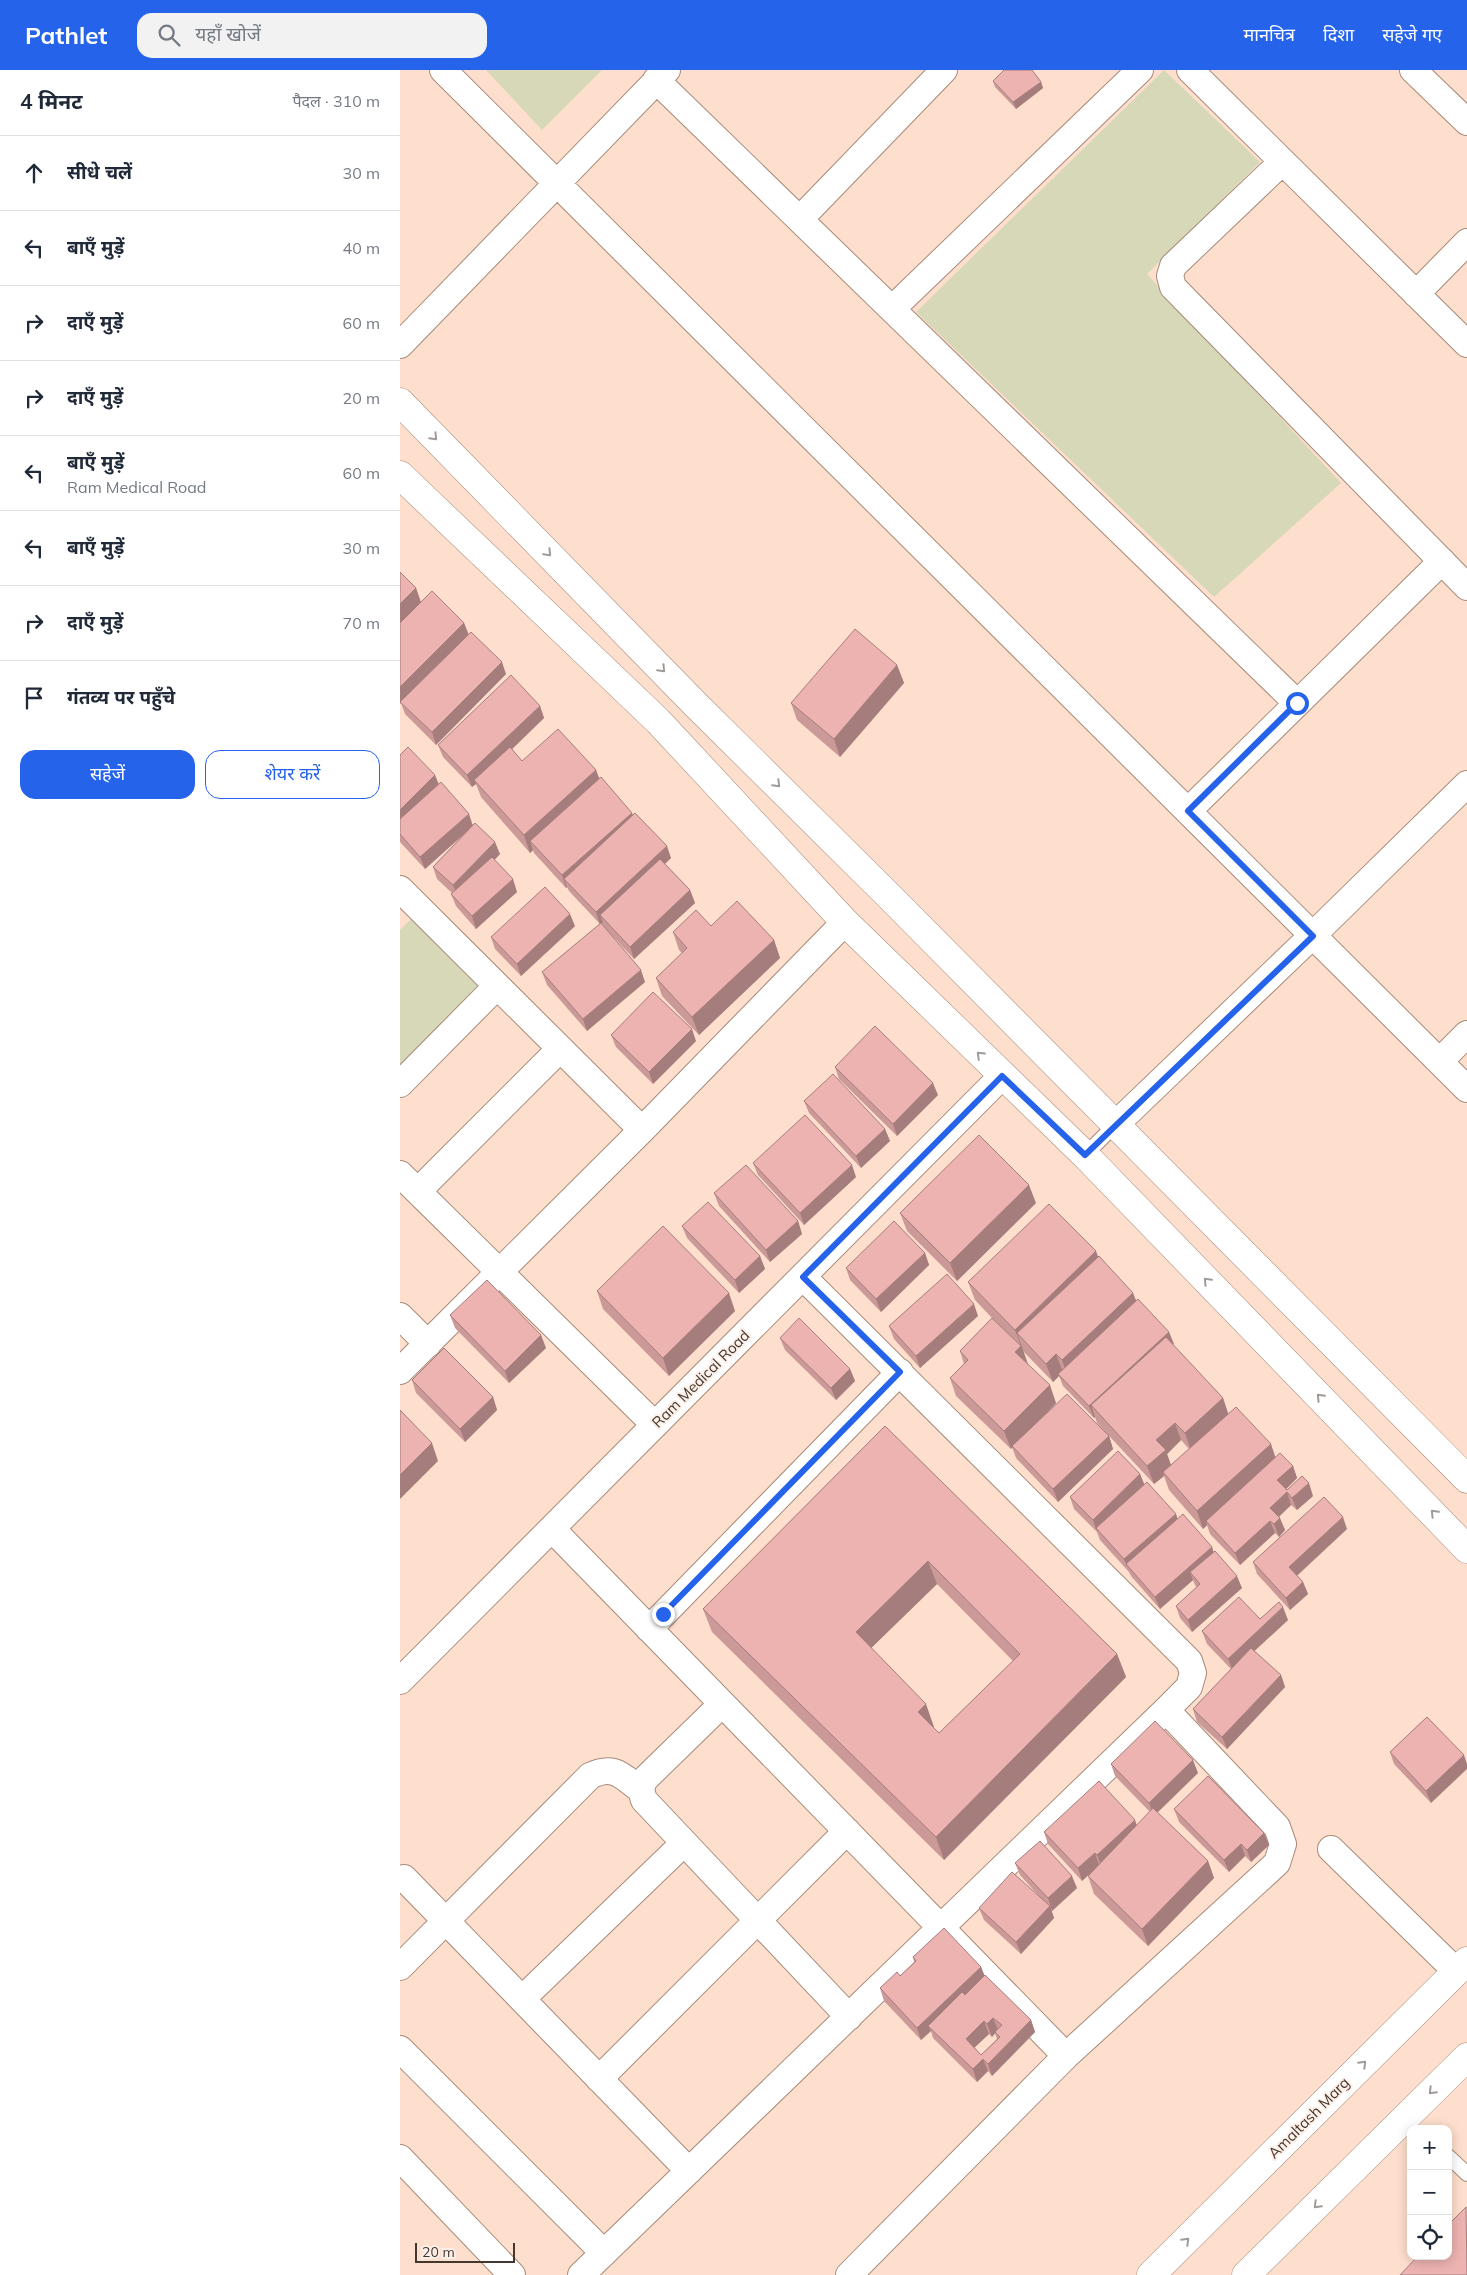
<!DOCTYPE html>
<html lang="hi">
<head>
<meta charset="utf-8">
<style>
  :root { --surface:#fff; --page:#f2f2f3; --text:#1f2937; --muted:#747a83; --line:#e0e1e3; --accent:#2563eb }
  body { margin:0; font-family:Mulish,"Noto Sans Devanagari",sans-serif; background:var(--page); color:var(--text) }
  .controls { position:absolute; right:15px; bottom:15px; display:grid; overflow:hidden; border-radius:10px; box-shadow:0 2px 12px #0003 }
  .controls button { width:45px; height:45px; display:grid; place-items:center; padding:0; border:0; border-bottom:1px solid var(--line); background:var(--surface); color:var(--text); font:25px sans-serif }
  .scale { position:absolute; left:15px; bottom:12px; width:100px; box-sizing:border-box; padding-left:5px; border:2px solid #433730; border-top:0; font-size:14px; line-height:18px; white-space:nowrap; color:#433730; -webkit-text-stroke:4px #fdf0e8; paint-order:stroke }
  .stop { position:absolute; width:15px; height:15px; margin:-11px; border:4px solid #2563eb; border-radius:50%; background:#fff }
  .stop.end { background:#2563eb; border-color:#fff; box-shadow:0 1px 5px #0008 }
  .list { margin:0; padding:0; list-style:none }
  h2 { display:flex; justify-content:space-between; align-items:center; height:65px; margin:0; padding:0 20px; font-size:21px }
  h2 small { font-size:16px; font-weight:400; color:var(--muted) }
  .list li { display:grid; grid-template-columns:32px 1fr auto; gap:15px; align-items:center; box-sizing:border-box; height:75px; padding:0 20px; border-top:1px solid var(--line) }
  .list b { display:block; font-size:19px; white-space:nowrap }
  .list p { margin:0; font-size:16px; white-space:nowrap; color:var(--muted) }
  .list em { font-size:16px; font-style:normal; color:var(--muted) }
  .actions { display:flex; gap:10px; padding:15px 20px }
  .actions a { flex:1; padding:11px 0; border:1px solid var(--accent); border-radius:15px; text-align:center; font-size:18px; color:var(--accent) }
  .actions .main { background:var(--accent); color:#fff }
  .icon { flex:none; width:28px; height:28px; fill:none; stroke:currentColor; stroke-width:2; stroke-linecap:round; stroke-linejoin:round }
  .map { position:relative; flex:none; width:1067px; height:2205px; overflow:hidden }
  header { display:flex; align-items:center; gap:30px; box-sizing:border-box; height:70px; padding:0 25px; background:var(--accent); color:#fff }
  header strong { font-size:24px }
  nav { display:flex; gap:28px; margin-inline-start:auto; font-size:18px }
  .search { width:350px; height:45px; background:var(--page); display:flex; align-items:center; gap:12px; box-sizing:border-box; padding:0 18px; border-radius:15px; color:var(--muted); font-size:19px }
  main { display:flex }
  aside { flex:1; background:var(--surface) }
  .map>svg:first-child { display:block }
</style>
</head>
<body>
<header>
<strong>Pathlet</strong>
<div class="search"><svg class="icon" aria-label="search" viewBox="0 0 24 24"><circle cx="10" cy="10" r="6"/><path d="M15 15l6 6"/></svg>यहाँ खोजें</div>
<nav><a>मानचित्र</a><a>दिशा</a><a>सहेजे गए</a></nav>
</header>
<main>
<aside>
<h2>4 मिनट<small>पैदल · 310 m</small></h2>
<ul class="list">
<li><svg class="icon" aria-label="ahead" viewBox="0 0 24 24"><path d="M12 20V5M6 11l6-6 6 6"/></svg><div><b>सीधे चलें</b></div><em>30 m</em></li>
<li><svg class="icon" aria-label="left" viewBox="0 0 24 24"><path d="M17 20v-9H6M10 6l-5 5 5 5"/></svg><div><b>बाएँ मुड़ें</b></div><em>40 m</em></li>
<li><svg class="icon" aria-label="right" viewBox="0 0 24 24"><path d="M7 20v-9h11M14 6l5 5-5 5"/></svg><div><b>दाएँ मुड़ें</b></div><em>60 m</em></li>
<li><svg class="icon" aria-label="right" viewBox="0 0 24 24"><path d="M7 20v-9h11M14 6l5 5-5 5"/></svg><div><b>दाएँ मुड़ें</b></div><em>20 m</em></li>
<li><svg class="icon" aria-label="left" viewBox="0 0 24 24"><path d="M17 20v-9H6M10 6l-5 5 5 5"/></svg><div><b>बाएँ मुड़ें</b><p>Ram Medical Road</p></div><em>60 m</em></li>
<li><svg class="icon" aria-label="left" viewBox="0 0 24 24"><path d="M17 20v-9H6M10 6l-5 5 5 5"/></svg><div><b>बाएँ मुड़ें</b></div><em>30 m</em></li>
<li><svg class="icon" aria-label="right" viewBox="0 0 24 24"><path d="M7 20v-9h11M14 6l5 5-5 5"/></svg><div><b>दाएँ मुड़ें</b></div><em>70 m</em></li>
<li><svg class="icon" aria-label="arrive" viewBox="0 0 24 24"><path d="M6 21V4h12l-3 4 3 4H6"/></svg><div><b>गंतव्य पर पहुँचे</b></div></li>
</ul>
<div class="actions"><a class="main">सहेजें</a><a>शेयर करें</a></div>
</aside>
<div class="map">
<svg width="1067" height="2205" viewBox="0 0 1067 2205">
  <rect width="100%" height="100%" fill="#fedecc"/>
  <path fill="#d7d8b8" d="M86,0H202L142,60Z
    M764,0L860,92L747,204L941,413L814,527L516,242Z
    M11,849L79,916L0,995V860Z"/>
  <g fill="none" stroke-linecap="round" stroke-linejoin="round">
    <defs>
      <path id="lane" d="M685,1085L715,1055
        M1048,2086L1067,2104"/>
      <path id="street" d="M43,0L1067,1019
        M790,0L1067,274
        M1013,0L1067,52
        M256,10L897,633
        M882,92L773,196L770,206L773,217L1067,517
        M400,149L544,0
        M1016,224L1067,172
        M492,239L740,0
        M0,275L267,0
        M788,741L1042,491
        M0,819L242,1060
        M1040,991L1067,964
        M0,1014L97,916
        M715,1055L913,865L1067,714
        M0,1104L255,1355
        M18,1121L160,979
        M0,1246L28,1274
        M0,1301L242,1060L445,852
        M152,1459L666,1986
        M249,1559L500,1302
        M0,1611L602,1006
        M322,1634L244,1710L241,1720L244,1730L449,1947
        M931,1779L1056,1901
        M4,1808L289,2101
        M0,1897L190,1706C214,1694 222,1706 241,1720
        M122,1929L284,1773
        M0,1979L204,2183
        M199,2009L447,1761
        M0,2088L112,2205
        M181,2205L766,1640L789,1617L793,1603L789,1591L403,1207
        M449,2205L666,1986L877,1793L883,1774L877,1757L766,1640"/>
      <path id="secondary" d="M0,332L295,634L490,827L1067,1409
        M0,405L258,651L445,852L685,1085L1067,1479
        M751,2205L1067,1891
        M846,2205L1067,1987"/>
    </defs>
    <use href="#lane" stroke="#a78a79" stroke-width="16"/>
    <use href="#street" stroke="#a78a79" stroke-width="28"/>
    <use href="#secondary" stroke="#a78a79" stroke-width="29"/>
    <use href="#lane" stroke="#fff" stroke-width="14"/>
    <use href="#street" stroke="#fff" stroke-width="26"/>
    <use href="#secondary" stroke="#fff" stroke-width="28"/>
  </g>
  <path fill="#cb9a98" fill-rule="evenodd" d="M593,11L641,12L643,18L616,39L595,17Z
    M16,518L21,532L64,553L68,564L106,604L36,675L5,644L1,633Z
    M497,595L504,613L440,687L397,650L391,633Z
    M140,636L144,648L112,679L122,691L196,700L199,709L233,745L271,788L265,794L290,820L295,833L234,889L205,858L245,912L187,961L147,915L142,902L200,854L169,821L167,817L166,818L134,783L133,780L130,783L81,727L76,714L72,717L43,687L38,675Z
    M0,685L39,715L73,755L100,784L94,790L117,822L76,859L56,836L51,824L52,823L37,809L33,797L63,765L25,799L0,772Z
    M175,856L121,906L95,879L91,867Z
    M311,856L374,870L380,888L299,965L262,926L256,908L282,883L279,880L273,862Z
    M211,965L296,971L253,1014L216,977Z
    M435,997L538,1025L497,1066L439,1009Z
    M404,1031L485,1059L490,1071L461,1098L409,1043Z
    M353,1093L456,1107L404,1155L358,1105Z
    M314,1123L398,1151L402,1164L370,1192L319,1136Z
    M636,1133L557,1211L507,1161L500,1143Z
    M282,1156L360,1186L365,1199L339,1223L287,1168Z
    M525,1183L529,1195L481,1242L450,1210L446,1198Z
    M698,1187L736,1231L769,1262L773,1275L823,1328L828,1344L875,1387L893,1396L897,1408L886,1419L887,1420L913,1426L897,1440L891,1435L879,1447L885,1460L879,1467L875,1463L840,1495L810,1464L807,1455L803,1459L769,1420L764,1406L754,1414L697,1353L695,1347L694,1348L663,1316L659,1306L653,1312L623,1281L622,1277L627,1293L656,1333L639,1351L709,1366L713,1379L658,1432L616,1388L612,1377L611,1379L556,1326L550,1308L564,1294L560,1281L592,1248L575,1230L568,1212ZM781,1370L789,1379L771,1395L767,1384Z
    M197,1221L335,1241L269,1306L203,1239Z
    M50,1245L146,1278L109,1313L55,1258Z
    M578,1246L520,1298L494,1269L489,1256Z
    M380,1268L450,1299L455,1311L436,1330L385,1280Z
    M12,1310L93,1327L97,1340L65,1372L16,1323Z
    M485,1356L717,1584L726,1607L544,1790L312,1562L303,1539ZM537,1514L613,1591L539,1663L534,1658V1657L471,1578Z
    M740,1404L744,1415L776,1444L777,1449L812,1477L813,1482L842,1518L792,1562L780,1548L776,1536L797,1518L795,1515L793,1510L760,1539L731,1506L729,1502L700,1470L697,1462L674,1439L670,1427Z
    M947,1459L897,1506L903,1512L908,1524L890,1540L857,1504L853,1492Z
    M860,1549L888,1550L854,1581L881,1605L885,1617L827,1679L797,1652L793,1639L831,1599L807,1574L802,1561Z
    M1027,1647L1031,1733L994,1694L990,1682Z
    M711,1694L798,1703L757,1742L808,1791L814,1808L748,1876L694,1824L688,1806L694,1800L682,1811L648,1774L644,1762L737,1756L750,1742L715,1706Z
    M774,1739L864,1763L869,1775L851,1792L845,1786L829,1802L779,1752Z
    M615,1793L677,1818L652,1841L651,1839L654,1848L621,1884L584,1850L579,1838L638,1825L620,1805Z
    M513,1887L581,1897L584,1905L631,1950L635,1962L592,2006L588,2001L577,2012L533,1968L531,1961L521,1970L484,1931L480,1918L500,1906L514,1892ZM595,1963L597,1969L581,1985L574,1977L589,1964L592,1967Z"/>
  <path fill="#a57d7c" d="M641,12L643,18L616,39L613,32Z
    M16,518L22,536L0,559V534Z
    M64,553L69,565L0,634V617Z
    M102,592L106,604L36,675L32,662Z
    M497,595L504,613L440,687L434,669Z
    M140,636L144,648L77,713L74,710L76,714L72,717L67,705Z
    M196,700L203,718L130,771L133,780L130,783L124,765Z
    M35,705L40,717L0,757V740Z
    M232,743L237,755L164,809L167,817L166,818L162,805Z
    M69,744L73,756L25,799L20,787Z
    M95,772L100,784L58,828L53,815Z
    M267,776L271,788L205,850L200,845L203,852L200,855L196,842Z
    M113,809L117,822L76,859L72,846Z
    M290,820L295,833L234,889L230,877Z
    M170,844L175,856L121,906L117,894Z
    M374,870L380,888L299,965L292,947Z
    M241,900L245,912L187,961L183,949Z
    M292,959L296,971L253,1014L249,1002Z
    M533,1013L538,1025L497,1066L493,1054Z
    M485,1059L490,1071L461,1098L456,1086Z
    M452,1095L456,1107L404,1155L400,1143Z
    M629,1115L636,1133L557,1211L550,1193Z
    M398,1151L402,1164L370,1192L366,1180Z
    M696,1181L702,1198L617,1263L628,1294L615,1282L621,1276L615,1260Z
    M525,1183L529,1195L481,1242L476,1229Z
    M360,1186L365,1199L339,1223L335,1210Z
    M329,1223L335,1241L269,1306L263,1288Z
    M733,1223L740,1240L668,1308L662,1290Z
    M574,1234L578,1246L520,1298L516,1286Z
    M769,1262L774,1274L699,1344L691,1335L695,1347L694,1348L689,1336Z
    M141,1265L146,1278L109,1313L105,1301Z
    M656,1284L663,1302L658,1304L659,1306L653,1312L646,1294Z
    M450,1299L455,1311L436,1330L431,1318Z
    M650,1315L656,1333L611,1379L604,1361Z
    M93,1327L97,1340L65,1372L60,1359Z
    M823,1328L829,1346L791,1381L785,1363Z
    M775,1353L781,1370L767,1384L772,1398L763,1402L764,1406L754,1414L747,1396L756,1370Z
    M709,1366L713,1379L658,1432L653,1419Z
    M32,1373L38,1391L0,1429V1405Z
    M871,1374L877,1392L806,1451L807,1455L803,1459L797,1441Z
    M893,1396L897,1408L882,1423L877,1410Z
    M740,1404L745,1416L696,1458L697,1462L693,1450Z
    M909,1413L913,1426L897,1440L892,1428Z
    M887,1422L891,1435L875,1450L870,1438Z
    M776,1444L780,1456L726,1494L729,1502L724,1489Z
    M943,1447L947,1459L893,1509L889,1497Z
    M880,1448L885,1460L879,1467L874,1454Z
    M870,1451L875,1463L840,1495L835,1483Z
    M812,1477L816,1489L790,1502L793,1510L760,1539L755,1527Z
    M528,1491L537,1514L464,1585L456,1562Z
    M837,1506L842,1518L792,1562L788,1550Z
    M903,1512L908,1524L890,1540L886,1528Z
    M883,1537L888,1550L833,1601L828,1589Z
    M717,1584L726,1607L544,1790L536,1767Z
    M881,1605L885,1617L827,1679L822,1667Z
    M526,1634L534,1657L527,1665L518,1642Z
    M1064,1685L1067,1694V1699L1031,1733L1026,1721Z
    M793,1690L798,1703L754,1746L749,1733Z
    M735,1750L739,1762L702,1798L697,1785Z
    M864,1763L869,1775L851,1792L847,1780Z
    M841,1774L845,1786L829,1802L824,1790Z
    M695,1783L699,1795L682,1811L678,1798Z
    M808,1791L814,1808L748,1876L742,1859Z
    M672,1806L677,1818L652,1841L648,1828Z
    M650,1836L654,1848L621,1884L616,1872Z
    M581,1897L586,1909L528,1956L531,1961L521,1970L517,1958Z
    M593,1948L598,1960L592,1967L587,1954Z
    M631,1950L635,1962L592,2006L588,1994Z
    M584,1951L589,1964L571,1981L566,1969Z
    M583,1989L588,2001L577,2012L573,1999Z"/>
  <path fill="#ecb3b1" stroke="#a57d7c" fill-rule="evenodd" d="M604,0H632L641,12L613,32L593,11Z
    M0,502L16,518L0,534Z
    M32,521L64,553L0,617V553Z
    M455,559L497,595L434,669L391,633Z
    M71,562L102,592L32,662L0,632Z
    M111,605L140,636L67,705L38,675Z
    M158,659L196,700L124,765L74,710L110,677L122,691Z
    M8,677L35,705L0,740V685Z
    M201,707L232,743L162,805L130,771Z
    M41,712L69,744L20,787L0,764V749Z
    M235,743L267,776L196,842L164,809Z
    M75,753L95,772L53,815L33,797Z
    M92,787L113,809L72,846L51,824Z
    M260,789L290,820L230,877L200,845Z
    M145,817L170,844L117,894L91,867Z
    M337,831L374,870L292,947L256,908L287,878L273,862L296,840L311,856Z
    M201,853L241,900L183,949L142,902Z
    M253,922L292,959L249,1002L211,965Z
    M475,956L533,1013L493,1054L435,997Z
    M433,1004L485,1059L456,1086L404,1031Z
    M405,1045L452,1095L400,1143L353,1093Z
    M579,1065L629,1115L550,1193L500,1143Z
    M346,1095L398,1151L366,1180L314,1123Z
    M308,1132L360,1186L335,1210L282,1156Z
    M649,1134L696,1181L615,1260L568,1212Z
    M494,1151L525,1183L476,1229L446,1198Z
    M263,1156L329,1223L263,1288L197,1221Z
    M699,1186L733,1223L662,1290L656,1284L646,1294L617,1263Z
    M547,1204L574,1234L516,1286L489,1256Z
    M87,1210L141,1265L105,1301L50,1245Z
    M738,1229L769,1262L689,1336L658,1304Z
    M399,1248L450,1299L431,1318L380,1268Z
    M592,1248L621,1276L615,1282L650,1315L604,1361L550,1308L568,1290L560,1281Z
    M766,1267L823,1328L785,1363L775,1353L756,1370L766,1380L747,1396L691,1335Z
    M44,1278L93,1327L60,1359L12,1310Z
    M667,1324L709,1366L653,1419L612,1376Z
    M836,1337L871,1374L797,1441L763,1402Z
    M0,1340L32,1373L0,1405Z
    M485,1356L717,1584L536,1767L303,1539ZM528,1491L620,1584L539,1663L518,1642L526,1634L456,1562Z
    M718,1381L740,1404L693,1450L670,1427Z
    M880,1383L893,1396L877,1410L887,1420L902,1406L909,1413L892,1428L887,1422L870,1438L880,1448L874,1454L870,1451L835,1483L806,1451Z
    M747,1412L776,1444L724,1489L696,1458Z
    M924,1427L943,1447L889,1497L903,1512L886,1528L853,1492Z
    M783,1444L812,1477L755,1527L726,1494Z
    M815,1481L837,1506L788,1550L776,1536L800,1514L790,1502Z
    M839,1527L860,1549L879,1532L883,1537L828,1589L802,1561Z
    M851,1578L881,1605L822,1667L793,1639Z
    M1027,1647L1064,1685L1026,1721L990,1682Z
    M755,1651L793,1690L749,1733L711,1694Z
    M808,1706L864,1763L847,1780L841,1774L824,1790L774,1739Z
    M699,1711L735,1750L697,1785L695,1783L678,1798L644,1762Z
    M753,1738L808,1791L742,1859L688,1806Z
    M640,1771L672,1806L648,1828L615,1793Z
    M612,1802L650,1836L616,1872L579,1838Z
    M544,1858L581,1897L517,1958L480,1918L497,1902L500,1906L516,1891L513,1887Z
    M585,1905L631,1950L588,1994L583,1989L573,1999L528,1956L562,1922L565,1925ZM593,1948L602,1955L595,1962L600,1967L581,1985L566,1969L584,1951L587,1954Z
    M1066,2137L1067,2205H1000L1018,2186H1048V2155Z"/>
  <defs><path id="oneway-chevron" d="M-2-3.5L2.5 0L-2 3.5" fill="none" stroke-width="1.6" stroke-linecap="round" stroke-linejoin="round" transform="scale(1.25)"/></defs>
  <g stroke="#a19b98">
    <use href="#oneway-chevron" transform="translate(34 367) rotate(46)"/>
    <use href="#oneway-chevron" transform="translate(148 483) rotate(46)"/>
    <use href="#oneway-chevron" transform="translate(262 599) rotate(46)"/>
    <use href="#oneway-chevron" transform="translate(377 714) rotate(45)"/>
    <use href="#oneway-chevron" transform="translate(580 985) rotate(-136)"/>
    <use href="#oneway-chevron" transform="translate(807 1211) rotate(-134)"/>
    <use href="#oneway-chevron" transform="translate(920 1327) rotate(-134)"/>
    <use href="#oneway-chevron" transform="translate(1034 1443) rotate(-134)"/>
    <use href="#oneway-chevron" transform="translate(963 1994) rotate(-45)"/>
    <use href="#oneway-chevron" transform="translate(1032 2021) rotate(135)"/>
    <use href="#oneway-chevron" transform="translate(917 2135) rotate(135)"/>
    <use href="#oneway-chevron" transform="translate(786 2171) rotate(-45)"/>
  </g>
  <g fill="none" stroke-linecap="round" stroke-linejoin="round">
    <path stroke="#2563eb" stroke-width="6" d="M263,1544L500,1302L403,1207L602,1006L685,1085L913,866L788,741L897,633"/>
  </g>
  <g text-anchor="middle" stroke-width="4" stroke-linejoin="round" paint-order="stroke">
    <g font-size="15" fill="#433730" stroke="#fdf0e8">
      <text transform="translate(301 1309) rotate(-45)" y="5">Ram Medical Road</text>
      <text transform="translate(909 2048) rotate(-45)" y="5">Amaltash Marg</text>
    </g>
  </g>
</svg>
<div class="controls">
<button>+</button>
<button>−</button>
<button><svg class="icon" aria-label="locate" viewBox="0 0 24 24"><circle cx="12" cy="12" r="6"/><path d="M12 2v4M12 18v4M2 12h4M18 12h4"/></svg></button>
</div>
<div class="scale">20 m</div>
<div class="stop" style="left:897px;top:633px"></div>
<div class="stop end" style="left:263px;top:1544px"></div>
</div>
</main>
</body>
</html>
